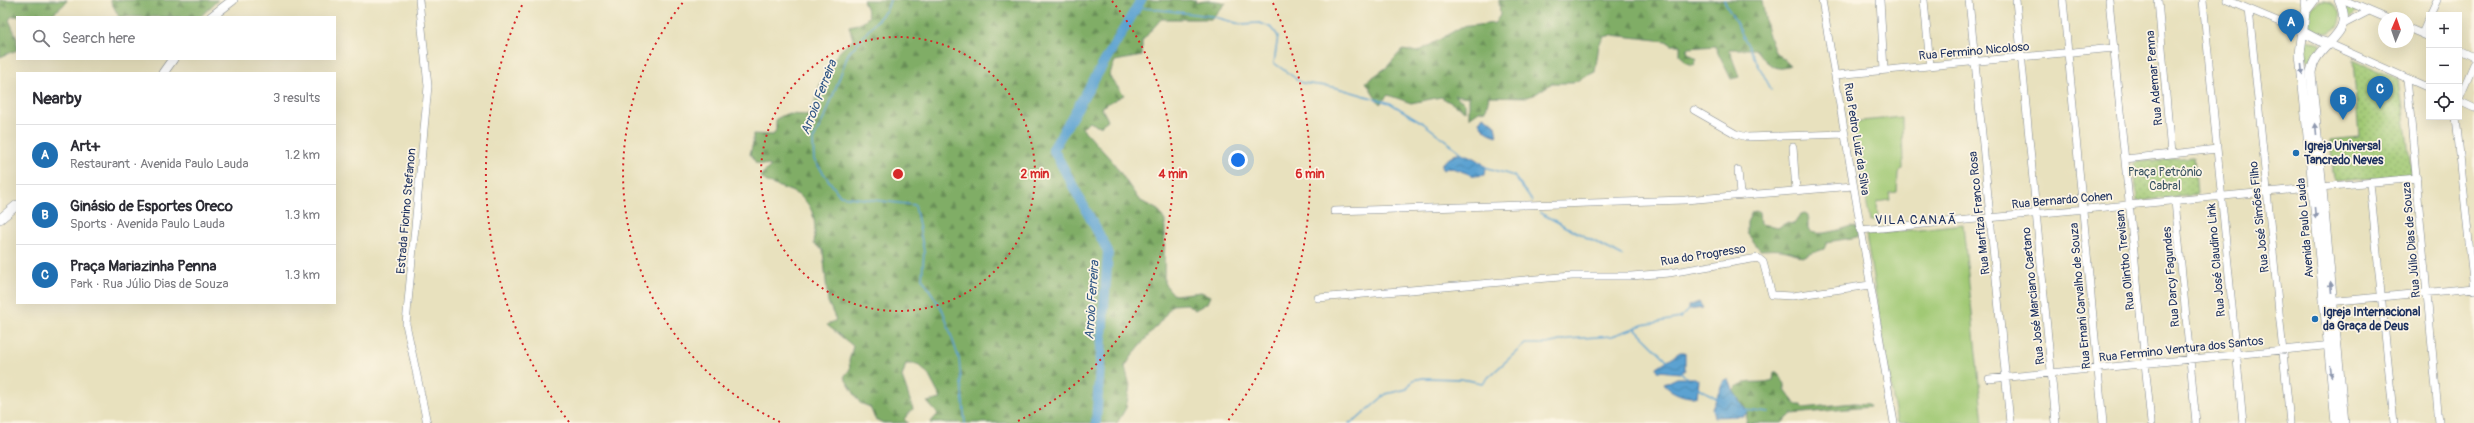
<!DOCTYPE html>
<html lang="en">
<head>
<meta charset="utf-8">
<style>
  :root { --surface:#fff; --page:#f7f7f7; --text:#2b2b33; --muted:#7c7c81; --line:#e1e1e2; --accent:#1f6fb2 }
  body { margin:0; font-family:Pangolin,sans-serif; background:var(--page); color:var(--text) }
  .controls { position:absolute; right:12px; top:12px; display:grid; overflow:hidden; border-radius:0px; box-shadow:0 4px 16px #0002 }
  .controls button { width:36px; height:36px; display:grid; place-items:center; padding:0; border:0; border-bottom:1px solid var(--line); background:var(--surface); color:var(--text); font:20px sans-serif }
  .compass { position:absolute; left:2378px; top:12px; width:36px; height:36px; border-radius:50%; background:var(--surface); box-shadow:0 4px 16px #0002; rotate:2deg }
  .you { position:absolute; left:1238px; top:160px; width:14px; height:14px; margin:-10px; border:3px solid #fff; border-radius:50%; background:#1a73e8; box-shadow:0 0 0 6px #1a73e833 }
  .badge { display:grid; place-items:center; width:26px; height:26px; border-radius:50%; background:var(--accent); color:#fff; font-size:13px; font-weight:700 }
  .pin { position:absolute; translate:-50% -33px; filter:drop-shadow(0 1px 2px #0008) }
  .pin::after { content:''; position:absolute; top:21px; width:14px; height:12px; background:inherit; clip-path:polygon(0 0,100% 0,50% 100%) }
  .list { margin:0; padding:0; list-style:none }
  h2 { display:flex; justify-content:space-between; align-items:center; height:52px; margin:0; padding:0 16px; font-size:17px }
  h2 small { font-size:13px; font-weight:400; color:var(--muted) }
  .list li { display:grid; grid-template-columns:26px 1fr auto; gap:12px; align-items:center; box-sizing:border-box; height:60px; padding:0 16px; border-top:1px solid var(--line) }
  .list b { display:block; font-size:15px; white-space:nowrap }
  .list p { margin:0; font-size:13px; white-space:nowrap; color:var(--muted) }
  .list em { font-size:13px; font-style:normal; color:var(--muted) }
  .icon { flex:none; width:22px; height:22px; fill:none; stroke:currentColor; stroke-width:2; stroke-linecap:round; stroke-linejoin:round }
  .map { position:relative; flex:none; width:2474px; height:423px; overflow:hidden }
  .search { position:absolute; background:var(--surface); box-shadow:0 4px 16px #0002; left:16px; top:16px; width:320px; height:44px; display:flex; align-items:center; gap:10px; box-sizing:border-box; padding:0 14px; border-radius:0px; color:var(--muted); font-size:15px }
  .panel { position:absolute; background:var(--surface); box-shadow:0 4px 16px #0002; left:16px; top:72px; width:320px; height:232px; border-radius:0px }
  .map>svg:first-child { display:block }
</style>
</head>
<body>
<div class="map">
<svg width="2474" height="423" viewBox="0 0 2474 423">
  <defs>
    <pattern id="forest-firs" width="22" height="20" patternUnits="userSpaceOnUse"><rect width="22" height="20" fill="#80ad66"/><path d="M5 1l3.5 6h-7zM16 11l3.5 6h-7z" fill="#688d57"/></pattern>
    <pattern id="park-dots" width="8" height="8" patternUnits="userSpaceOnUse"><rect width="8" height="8" fill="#a1c974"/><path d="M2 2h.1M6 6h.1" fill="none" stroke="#82a462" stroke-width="1.8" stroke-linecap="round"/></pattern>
    <pattern id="water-waves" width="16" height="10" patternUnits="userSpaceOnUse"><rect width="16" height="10" fill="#5ba2d1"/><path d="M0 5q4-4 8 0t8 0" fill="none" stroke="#4a84ad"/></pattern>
  </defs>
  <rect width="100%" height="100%" fill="#fcf5e5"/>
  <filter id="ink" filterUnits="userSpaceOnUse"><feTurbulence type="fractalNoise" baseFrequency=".025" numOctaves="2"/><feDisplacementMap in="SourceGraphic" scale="8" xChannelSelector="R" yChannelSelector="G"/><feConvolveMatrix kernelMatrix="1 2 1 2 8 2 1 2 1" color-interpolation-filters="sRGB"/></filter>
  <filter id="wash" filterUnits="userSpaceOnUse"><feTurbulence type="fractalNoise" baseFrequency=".012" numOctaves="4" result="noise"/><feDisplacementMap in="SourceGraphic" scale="16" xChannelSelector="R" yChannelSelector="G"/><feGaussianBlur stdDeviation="0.9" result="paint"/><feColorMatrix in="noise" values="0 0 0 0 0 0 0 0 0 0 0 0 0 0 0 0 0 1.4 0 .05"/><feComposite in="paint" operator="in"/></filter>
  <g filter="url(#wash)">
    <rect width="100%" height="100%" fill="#e8e1be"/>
    <path fill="#a1c974" stroke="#5e7c69" d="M2308 17a16 16 0 1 1 32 0a16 16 0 1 1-32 0Z
      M2345,3L2359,9L2347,20Z
      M2305,38L2322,45L2309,62L2305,57Z
      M1902,117L1903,168L1898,173L1897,192L1889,193L1890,200L1877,202L1878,219L1870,221L1852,122Z
      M1963,224L1983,423H1897L1866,235Z"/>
    <path fill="url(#forest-firs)" stroke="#4e6e62" d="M0,0H67C64,7 55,10 50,17L12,16L9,20L17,38V50L0,57Z
      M110,0H218L200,17H119Z
      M863,0H1196L1195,3C1206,0 1215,0 1226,3L1211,19H1161L1142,41V56L1115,61L1109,76L1124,95L1101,107L1108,120L1100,126L1088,122L1082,128L1113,162L1139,200L1158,210L1165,221L1164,283L1174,295L1201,292L1210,296L1207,303L1195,310L1187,304L1172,305C1158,328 1138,344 1125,367L1130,386L1126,408L1117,423H930L938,414L927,402L941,399L928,374L917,364H906L902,377L913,409L904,419L908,423H883L875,419L870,407L860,403L844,377L850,369L849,361L853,346L827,325L836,320L828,302L823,250L814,244C817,217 813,198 785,189C775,185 767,184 760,176L771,166L756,163L750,154L753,143V134L773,135L776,130V119L786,114L810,115C815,107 814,102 817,94C823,72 835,53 853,40L849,26L862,23L869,16Z
      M1499,0H1762L1767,30L1775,52L1790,65C1776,75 1763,59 1755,49H1729L1739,77L1731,79L1715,46L1688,48L1687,52L1697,59L1694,65L1686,63L1680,55V45H1672L1666,41L1612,35L1604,37L1599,45L1595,72L1572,83H1552L1534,95L1526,97L1489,96L1486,110L1479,111L1469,118V97L1454,95L1465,103V111L1441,97L1411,103L1388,95L1380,104L1366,82L1387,67L1402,50L1418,52L1461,27L1495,23L1500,15Z
      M1756,211L1759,213L1760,224L1779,227L1786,223L1794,224L1801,214L1805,213L1808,215V230C1818,238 1841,229 1852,226L1857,228L1858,237L1827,242L1824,249L1802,257C1788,249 1776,249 1760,250L1747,233V222L1752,212Z
      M1774,372H1777L1785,384V390L1796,405H1802L1803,408L1854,403L1868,404L1870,407L1792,414L1782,423H1746L1747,412L1734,392V389C1746,378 1759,385 1773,380Z"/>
    <path fill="url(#park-dots)" stroke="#5e7c69" d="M2353,60L2399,80L2412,175L2334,181L2330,140L2359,137Z
      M2194,157L2197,195L2137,201L2134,162Z"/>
    <path fill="url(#water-waves)" stroke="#3b6898" d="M1483,116L1495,124L1497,136C1488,133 1483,130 1479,122Z
      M1457,153C1468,153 1480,160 1486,167L1485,175L1475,176L1449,167L1443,170L1441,167L1442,163Z
      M1699,302L1703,308L1688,310V306Z
      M1680,352H1685V370L1680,373L1658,371L1657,367Z
      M1677,378H1695L1699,381L1697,396C1689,400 1669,392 1664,384Z
      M1724,380H1729L1734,392L1747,412L1744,416L1714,417L1712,409Z"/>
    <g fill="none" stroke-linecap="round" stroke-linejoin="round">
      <path stroke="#5ba2d1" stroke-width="1.5" d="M890,0L887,9L848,54L827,112L813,140L814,160L840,196L915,205L924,252L922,278L943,311L959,359L965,423
        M1724,0L1771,89
        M1136,7L1211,16L1240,24L1260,23L1272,28L1278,36L1274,63L1302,83L1334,87L1390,103L1423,123L1462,153
        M1485,167L1514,176L1532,201
        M1540,213L1622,256
        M1635,328L1669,362
        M1679,371L1687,378
        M1697,387L1718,399
        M1745,410L1769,413
        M1349,423L1355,421L1386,394L1407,389L1413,380L1423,378L1461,379L1482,383L1525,344H1547L1568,339L1612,336L1643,325L1680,318L1688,310"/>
      <path stroke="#5ba2d1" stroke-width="10" d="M1096,423L1108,251L1053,149L1141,0"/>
    </g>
  </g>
  <g filter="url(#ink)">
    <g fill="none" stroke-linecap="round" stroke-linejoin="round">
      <defs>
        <path id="street" d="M419,0L428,86L406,324L427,423
          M1822,0L1894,423
          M1880,0L1884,70
          M1924,0L1930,66
          M1969,0L2010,423
          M2016,0L2056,423
          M2063,0L2103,423
          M2109,0L2151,423
          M2158,0L2171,154
          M2203,0L2243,423
          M2227,0L2301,31
          M2304,0L2305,12
          M2344,0L2386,18
          M2249,9L2290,423
          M2430,15L2437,0
          M2344,24L2369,11
          M2408,28L2429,37
          M2422,34L2429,18
          M2330,44L2429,88
          M2459,50L2474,57
          M1836,75L2114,48
          M2407,78L2439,423
          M2459,99L2474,64
          M2459,101L2474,108
          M1694,110L1736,134L1747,137L1845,134
          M2456,117L2474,290
          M1793,147L1796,191
          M2125,159L2217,149
          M1738,170L1740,195
          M2370,183L2394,423
          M2175,201L2196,423
          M1334,211L1685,200L1853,186
          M1860,230L2417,178
          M1318,298L1572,276H1631L1669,273L1758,258L1763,262L1772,295L1792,296L1870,285
          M2328,302L2474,288
          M1989,379L2333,345"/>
        <path id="secondary" d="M2314,0L2305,12L2300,54L2336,423
          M2339,0C2357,38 2315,41 2311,73L2344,423
          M211,17L233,0
          M2301,31L2320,41L2330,44
          M163,73L173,59
          M0,219L17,205"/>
      </defs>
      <use href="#street" stroke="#82888e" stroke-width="8"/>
      <use href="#secondary" stroke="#82888e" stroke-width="10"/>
      <use href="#street" stroke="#fff" stroke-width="7"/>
      <use href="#secondary" stroke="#fff" stroke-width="9"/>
    </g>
    <defs><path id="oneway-solid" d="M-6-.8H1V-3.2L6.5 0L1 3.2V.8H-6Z"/></defs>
    <g fill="#8d97ae">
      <use href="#oneway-solid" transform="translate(2302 70) rotate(85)"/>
      <use href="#oneway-solid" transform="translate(2316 129) rotate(-95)"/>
      <use href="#oneway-solid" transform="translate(2315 213) rotate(85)"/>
      <use href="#oneway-solid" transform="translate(2331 287) rotate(-95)"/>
      <use href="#oneway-solid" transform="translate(2331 371) rotate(84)"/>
    </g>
  </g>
  <g fill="none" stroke="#d62828" stroke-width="2" stroke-dasharray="2 4">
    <circle cx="898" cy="174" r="137"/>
    <path d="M780 422A275 275 0 0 1 684 1M1112 1A275 275 0 0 1 1016 422"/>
    <path d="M569 422A412 412 0 0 1 523 3M1273 3A412 412 0 0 1 1227 422"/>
  </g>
  <g fill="#1f6fb2" stroke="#fcf5e5" stroke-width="1.5">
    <circle cx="2296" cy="153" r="4"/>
    <circle cx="2315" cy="319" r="4"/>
  </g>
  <g text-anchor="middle" stroke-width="3.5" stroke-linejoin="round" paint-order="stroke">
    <g font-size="12" fill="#1b2f5e" stroke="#fcf5e5">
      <text transform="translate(1974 51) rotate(-5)" y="4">Rua Fermino Nicoloso</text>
      <text transform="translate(2154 78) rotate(-95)" y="4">Rua Ademar Penna</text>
      <text transform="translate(1857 139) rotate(81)" y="4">Rua Pedro Luiz da Silva</text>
      <text transform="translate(2062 200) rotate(-5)" y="4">Rua Bernardo Cohen</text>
      <text transform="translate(406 211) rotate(-85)" y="4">Estrada Fiorino Stefanon</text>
      <text transform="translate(1979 213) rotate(-96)" y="4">Rua Marfiza Franco Rosa</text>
      <text transform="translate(2259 217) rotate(-96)" y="4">Rua José Simões Filho</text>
      <text transform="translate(2305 228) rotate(-95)" y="4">Avenida Paulo Lauda</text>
      <text transform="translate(2411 240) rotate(-95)" y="4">Rua Júlio Dias de Souza</text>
      <text transform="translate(1703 255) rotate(-9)" y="4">Rua do Progresso</text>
      <text transform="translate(2125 260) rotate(-96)" y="4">Rua Olintho Trevisan</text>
      <text transform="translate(2216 260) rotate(-95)" y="4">Rua José Claudino Link</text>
      <text transform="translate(2171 277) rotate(-95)" y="4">Rua Darcy Fagundes</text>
      <text transform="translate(2033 296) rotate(-96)" y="4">Rua José Marciano Caetano</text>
      <text transform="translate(2080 296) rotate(-95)" y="4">Rua Ernani Carvalho de Souza</text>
      <text transform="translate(2181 349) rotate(-6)" y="4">Rua Fermino Ventura dos Santos</text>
    </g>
    <g font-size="12" font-weight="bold" fill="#1b2f5e" stroke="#fcf5e5" text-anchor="start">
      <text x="2304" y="150">Igreja Universal<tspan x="2304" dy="14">Tancredo Neves</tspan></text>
      <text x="2323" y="316">Igreja Internacional<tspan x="2323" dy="14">da Graça de Deus</tspan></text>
    </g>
    <g font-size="12" fill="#3c5664" stroke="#fcf5e5">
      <text x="2165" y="176">Praça Petrônio<tspan x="2165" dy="14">Cabral</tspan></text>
    </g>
    <g font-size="13" font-style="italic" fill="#315786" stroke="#fcf5e5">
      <text transform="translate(818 97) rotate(-69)" y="5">Arroio Ferreira</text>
      <text transform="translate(1091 300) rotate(-86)" y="5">Arroio Ferreira</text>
    </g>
    <g font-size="13" letter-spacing="1" fill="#1b2f5e" stroke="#fcf5e5">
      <text x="1916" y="224">VILA CANAÃ</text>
    </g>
  </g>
  <circle cx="898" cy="174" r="6" fill="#d62828" stroke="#fcf5e5" stroke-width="2"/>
  <g font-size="12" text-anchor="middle" font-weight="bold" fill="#d62828" stroke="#fcf5e5" stroke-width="3.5" stroke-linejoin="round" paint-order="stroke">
    <text x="1035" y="178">2 min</text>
    <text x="1173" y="178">4 min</text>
    <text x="1310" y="178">6 min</text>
  </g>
</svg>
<div class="controls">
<button>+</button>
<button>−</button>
<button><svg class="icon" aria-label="locate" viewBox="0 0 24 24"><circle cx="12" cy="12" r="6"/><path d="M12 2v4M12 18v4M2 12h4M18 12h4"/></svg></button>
</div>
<svg class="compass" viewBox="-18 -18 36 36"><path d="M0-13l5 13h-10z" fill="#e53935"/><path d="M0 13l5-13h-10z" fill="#7c7c81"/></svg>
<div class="you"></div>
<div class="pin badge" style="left:2291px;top:42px">A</div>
<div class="pin badge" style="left:2343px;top:120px">B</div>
<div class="pin badge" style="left:2380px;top:109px">C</div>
<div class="search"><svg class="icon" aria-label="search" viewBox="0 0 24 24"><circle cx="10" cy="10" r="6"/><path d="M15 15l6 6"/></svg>Search here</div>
<section class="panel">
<h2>Nearby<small>3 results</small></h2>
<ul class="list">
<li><span class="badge">A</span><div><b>Art+</b><p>Restaurant · Avenida Paulo Lauda</p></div><em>1.2 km</em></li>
<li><span class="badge">B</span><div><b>Ginásio de Esportes Oreco</b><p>Sports · Avenida Paulo Lauda</p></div><em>1.3 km</em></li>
<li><span class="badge">C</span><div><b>Praça Mariazinha Penna</b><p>Park · Rua Júlio Dias de Souza</p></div><em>1.3 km</em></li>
</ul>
</section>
</div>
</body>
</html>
